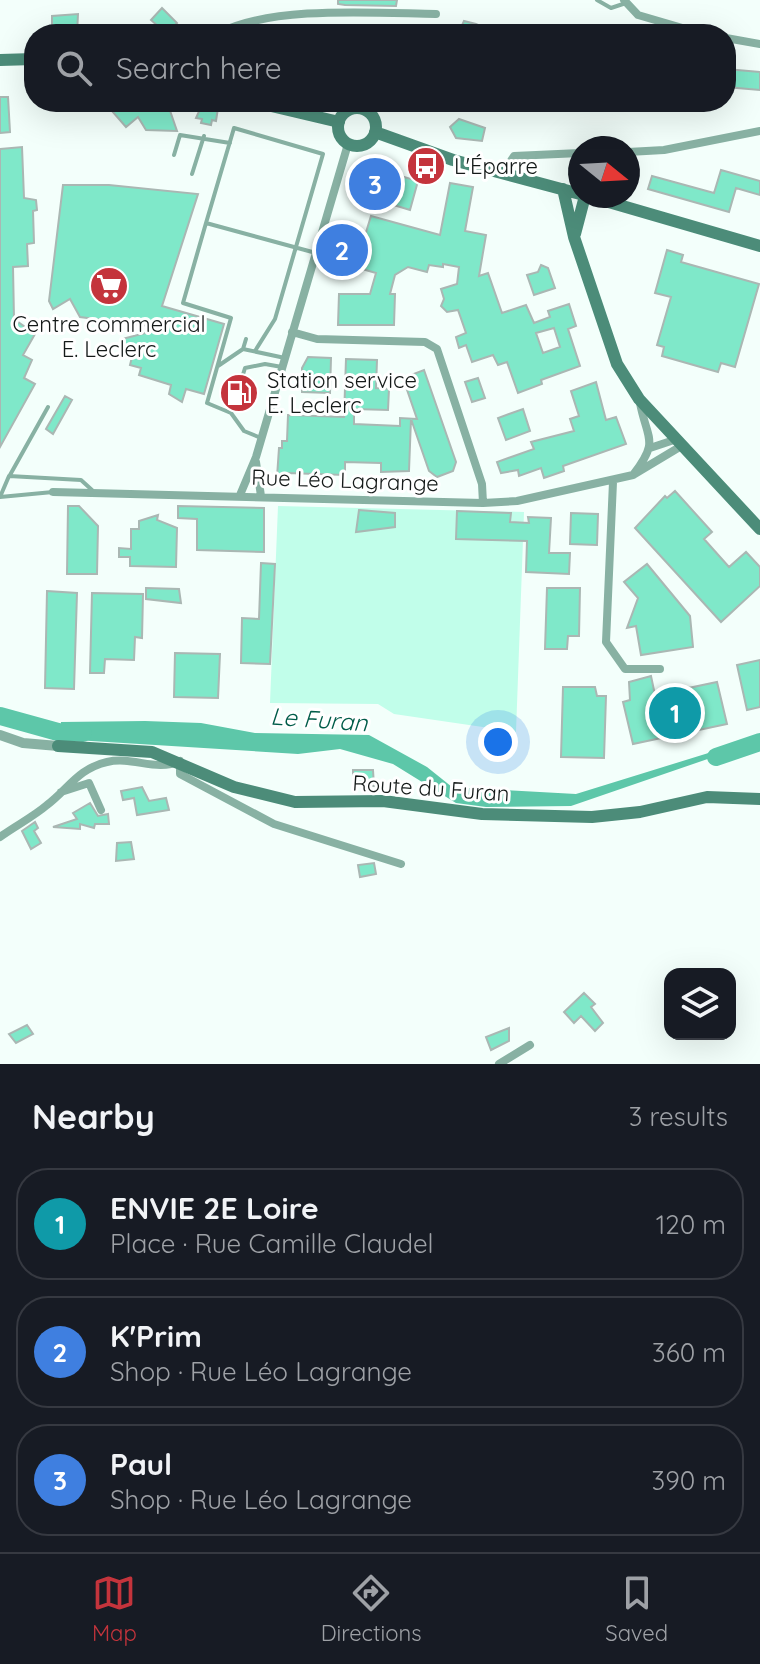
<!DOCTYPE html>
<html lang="en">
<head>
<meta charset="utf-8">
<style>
  :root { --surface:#171b24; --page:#242831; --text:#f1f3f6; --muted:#9ea1a6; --line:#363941; --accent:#c4343c }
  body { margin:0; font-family:Quicksand,sans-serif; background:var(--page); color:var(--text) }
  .controls { position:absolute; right:24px; bottom:24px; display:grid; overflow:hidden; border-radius:16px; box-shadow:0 8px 32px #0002 }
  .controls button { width:72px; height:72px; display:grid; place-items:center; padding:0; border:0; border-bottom:2px solid var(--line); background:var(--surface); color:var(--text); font:40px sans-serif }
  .compass { position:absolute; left:568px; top:136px; width:72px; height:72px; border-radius:50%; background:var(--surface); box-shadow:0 8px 32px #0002; rotate:108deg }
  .you { position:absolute; left:498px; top:742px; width:28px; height:28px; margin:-20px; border:6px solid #fff; border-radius:50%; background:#1a73e8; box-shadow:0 0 0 12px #1a73e833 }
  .badge { display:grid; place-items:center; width:52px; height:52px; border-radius:50%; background:var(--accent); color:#fff; font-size:26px; font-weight:700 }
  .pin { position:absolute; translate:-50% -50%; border:4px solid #fff; box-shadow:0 2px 8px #0006 }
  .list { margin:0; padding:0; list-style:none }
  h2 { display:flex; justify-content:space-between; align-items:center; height:104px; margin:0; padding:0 32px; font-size:34px }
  h2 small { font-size:26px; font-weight:400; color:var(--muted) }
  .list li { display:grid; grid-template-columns:52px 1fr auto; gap:24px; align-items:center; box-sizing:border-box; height:112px; margin:0 16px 16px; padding:0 16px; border:2px solid var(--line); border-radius:32px }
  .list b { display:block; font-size:30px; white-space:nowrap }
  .list p { margin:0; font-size:26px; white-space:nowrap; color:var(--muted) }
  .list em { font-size:26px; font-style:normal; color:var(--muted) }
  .icon { flex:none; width:44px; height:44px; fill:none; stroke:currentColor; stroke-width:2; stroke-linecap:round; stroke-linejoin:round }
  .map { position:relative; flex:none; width:760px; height:1064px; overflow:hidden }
  .search { position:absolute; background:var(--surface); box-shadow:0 8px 32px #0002; left:24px; right:24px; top:24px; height:88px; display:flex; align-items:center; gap:20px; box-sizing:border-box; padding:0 28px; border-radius:32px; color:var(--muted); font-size:30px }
  .sheet { height:488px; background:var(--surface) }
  nav { display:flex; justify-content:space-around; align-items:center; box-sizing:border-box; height:112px; border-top:2px solid var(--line); background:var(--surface); font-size:22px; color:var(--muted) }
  nav a { display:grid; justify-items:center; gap:4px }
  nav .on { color:var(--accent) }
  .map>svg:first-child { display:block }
</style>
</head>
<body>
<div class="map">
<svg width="760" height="1064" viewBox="0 0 760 1064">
  <rect width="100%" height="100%" fill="#f3fffb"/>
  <path fill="#c1feea" d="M278,506L524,512L516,732L394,714L378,704L270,703Z"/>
  <path fill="#5dc7a9" d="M145,721L201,723L255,733L369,735L427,767L452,787L576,794L744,742L760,734V741L571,806L486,807L456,803L393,764L340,749L298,754L59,739L61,722Z"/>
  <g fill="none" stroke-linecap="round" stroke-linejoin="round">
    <path stroke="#5dc7a9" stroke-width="18" d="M0,716L58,732L83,733
      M716,757L760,742"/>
  </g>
  <path fill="#7fe8c9" stroke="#aab7b3" stroke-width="2" fill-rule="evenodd" d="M338,0H397L396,6L345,5L338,4Z
    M162,8L177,23L167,34L151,20Z
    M78,14L77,34H52V16Z
    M464,21L476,24L497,34H458Z
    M726,69L760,72V90L726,87Z
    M0,97H8L10,132L0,133Z
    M121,102H167L177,131L146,130L138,117L126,127L111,110Z
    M202,105L218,108L216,121L212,120L211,125L201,123L202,119L196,118Z
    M459,119L485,128L482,141L456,138L450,127Z
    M22,147L24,198L36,200L37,210L33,211L34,243L27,244L28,266L13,267L14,319L35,334L23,355L32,360L24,378L35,384L0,447V149Z
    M372,168L418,181L410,210L364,196Z
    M721,170L760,181V195L736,188L729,212L648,189L652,176L714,193Z
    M450,183L473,187L465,231L486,235L479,276L488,273L502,313L526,305L534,323L550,317L548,311L569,304L576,326L568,329L580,366L541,380L542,384L518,393L507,362L498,365L493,355L472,362L466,345L459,348L456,337L466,333L458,310L447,312L441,306L444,299L441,289L457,284L459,267L443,264V267L429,265L427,272L408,267L395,275L390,294H395L394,325H338L339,294H370L376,273L331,260L339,235L363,242L371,216L440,235ZM554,328L560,347L543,353L536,333Z
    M63,185H109L198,194L162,306L224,324L204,394L186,389L182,402L169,394L171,385L139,375L141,368L130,365L133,353L122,349V339L165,328L80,317L70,299L53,309L49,301Z
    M667,250L683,255L681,262L759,284L735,367L721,363L718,372L662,356L664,347L657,345L671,297L655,293Z
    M541,265L548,268L555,288L534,295L527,275L538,272Z
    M308,357L331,358L330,393L302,392V368Z
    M346,359L377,360L376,388L389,389L388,410L354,409V424L400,426V418L417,419L403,378L424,370L456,462L453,471L437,477L429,471L411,419L409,471L381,472V463L345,462V475L287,473V478L277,477L279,448H282V441H287L288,415L344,417Z
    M478,378L485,398L472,402L465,382Z
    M596,382L606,420L616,417L626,444L563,466L564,471L544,478L541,468L519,476L518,470L501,473L497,462L534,449L531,442L574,431L570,419L579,416L571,391Z
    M65,396L72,400L53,434L46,429Z
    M523,409L530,431L506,440L498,418Z
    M675,491L712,532L704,539L729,567L746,552L760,567V586L721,622L635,528L665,496L667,498Z
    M68,506H79L98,526L97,574H67Z
    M178,506L264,508V552L197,550V519L178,518Z
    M359,510L395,513V527L356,532Z
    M457,511L511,513L510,522L529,523L528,517L551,518L549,553H570L569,574L526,572L527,541L456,539Z
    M571,513L598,514L597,545L570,544Z
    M158,515L157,520L177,528L176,567L130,566V557H119V548L131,549V529H139V521Z
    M261,563L275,564L270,664L241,663L242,618L259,619Z
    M647,564L690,616L693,647L641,655L636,626L627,628L638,598L624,582Z
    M146,588L179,589L181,603L146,599Z
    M547,588H580L579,636H568L567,649H545Z
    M47,591L77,593L74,689L45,688Z
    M92,593L143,594L142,638L135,637L134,660L105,659L104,673H90Z
    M175,653L220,654L218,698L174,697Z
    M760,660V707L747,710L737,665Z
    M651,676L655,695L717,682L727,724L633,744L623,702L630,700L629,682Z
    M563,687H595L597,696H606L604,758L561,757Z
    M353,770H373L374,786L353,783Z
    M142,787L149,801L166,798L169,810L137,815L134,798L123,800L121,791Z
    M90,803L98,816L108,814L109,824H95L94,828L80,824V829L53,827L77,819L73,813Z
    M35,822L38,828L34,831L41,843L31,849L22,831Z
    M131,842L134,859L116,861L117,843Z
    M374,863L376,874L360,877L358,865Z
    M584,993L595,1004L591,1007L603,1023L595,1031L581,1016L574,1023L564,1012Z
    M27,1025L33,1034L16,1043L9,1034Z
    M509,1028V1041L491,1050L486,1037Z"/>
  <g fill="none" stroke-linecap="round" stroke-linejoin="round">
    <path stroke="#88b1a3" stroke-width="4" d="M597,0L611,8L626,3
      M174,155L180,135L230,143
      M192,174L204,136
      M206,223L234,128L323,154L275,319L255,351
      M243,349L285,358
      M218,366L243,349L246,339
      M282,367L265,364L245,368L231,413L207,403L231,318L183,303L206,223L316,253
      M231,413L244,431L261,438
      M10,475L48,407
      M0,497L9,476L81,480L92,490
      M0,497L53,492"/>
    <path stroke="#88b1a3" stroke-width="8" d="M624,0L638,15L703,34
      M217,34C271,5 375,13 436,14
      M726,38L760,44
      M362,109L363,102
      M628,152L664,150L760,131
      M504,172L514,156L580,153
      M292,332L317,339L425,342L437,349L482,484L483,503
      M640,403C647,440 660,440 633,475L683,445
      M650,448L677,439
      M256,462L261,496
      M613,482L606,642L625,669H660
      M53,492L483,503L517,501L633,475
      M240,495L256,457L348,144
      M61,792L89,783L101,810
      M0,837C15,826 33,817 47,805C68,789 79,768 107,762C133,756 156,772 180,761V774L274,824L401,864
      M499,1064L530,1045"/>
    <path stroke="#88b1a3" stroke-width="10" d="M0,735L23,743L58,746"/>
    <path stroke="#4c8c79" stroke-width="12" d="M0,60L34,59
      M255,102L339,122
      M338 127a19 19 0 1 1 38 0a19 19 0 1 1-38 0Z
      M375,132L453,160L580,194
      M563,189L574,237L617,364L639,399L760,529
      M588,196L760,246
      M575,234L585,196
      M58,746L152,752L234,787L295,802L383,801L482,814L592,817L640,812L707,797L760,799"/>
  </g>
  <defs>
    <symbol id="bus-disc" viewBox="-11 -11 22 22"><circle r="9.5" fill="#c4343c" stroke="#fff"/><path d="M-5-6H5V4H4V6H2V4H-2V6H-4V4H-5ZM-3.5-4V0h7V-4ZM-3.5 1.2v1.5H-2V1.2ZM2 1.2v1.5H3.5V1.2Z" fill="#fff"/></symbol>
    <symbol id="supermarket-disc" viewBox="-11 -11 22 22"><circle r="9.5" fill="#c4343c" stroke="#fff"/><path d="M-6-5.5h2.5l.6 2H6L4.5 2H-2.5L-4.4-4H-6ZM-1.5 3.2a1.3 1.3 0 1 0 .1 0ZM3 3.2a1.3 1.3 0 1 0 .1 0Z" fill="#fff"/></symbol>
    <symbol id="fuel-disc" viewBox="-11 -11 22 22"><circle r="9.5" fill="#c4343c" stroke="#fff"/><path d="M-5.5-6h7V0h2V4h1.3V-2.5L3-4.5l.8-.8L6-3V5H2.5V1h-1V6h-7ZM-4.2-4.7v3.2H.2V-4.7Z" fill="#fff"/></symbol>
  </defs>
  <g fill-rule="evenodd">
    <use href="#bus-disc" x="404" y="144" width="44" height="44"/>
    <use href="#supermarket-disc" x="87" y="264" width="44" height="44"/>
    <use href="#fuel-disc" x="217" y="371" width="44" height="44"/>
  </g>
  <g text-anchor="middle" stroke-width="6" stroke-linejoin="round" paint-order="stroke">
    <g font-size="22" fill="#141918" stroke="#fff" text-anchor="start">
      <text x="454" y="174">L'Éparre</text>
      <text x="109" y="332" text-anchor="middle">Centre commercial<tspan x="109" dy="25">E. Leclerc</tspan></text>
      <text x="267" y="388">Station service<tspan x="267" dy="25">E. Leclerc</tspan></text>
    </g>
    <g font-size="22" fill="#141918" stroke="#fff">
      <text transform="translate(345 480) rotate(2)" y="8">Rue Léo Lagrange</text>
      <text transform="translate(431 788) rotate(4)" y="8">Route du Furan</text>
    </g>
    <g font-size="24" font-style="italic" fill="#005c49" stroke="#fff">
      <text transform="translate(319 720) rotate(4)" y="8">Le Furan</text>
    </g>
  </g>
</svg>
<div class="controls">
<button><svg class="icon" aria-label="layers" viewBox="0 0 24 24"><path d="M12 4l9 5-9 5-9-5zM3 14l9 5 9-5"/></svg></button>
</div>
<svg class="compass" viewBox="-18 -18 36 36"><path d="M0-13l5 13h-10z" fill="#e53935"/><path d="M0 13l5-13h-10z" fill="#9ea1a6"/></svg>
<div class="you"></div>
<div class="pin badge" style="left:675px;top:713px;background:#0f9aa8">1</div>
<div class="pin badge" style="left:342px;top:250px;background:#3f7fe0">2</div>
<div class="pin badge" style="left:375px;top:184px;background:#3f7fe0">3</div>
<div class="search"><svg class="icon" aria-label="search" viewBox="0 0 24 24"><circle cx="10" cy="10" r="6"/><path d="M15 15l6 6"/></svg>Search here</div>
</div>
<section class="sheet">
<h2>Nearby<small>3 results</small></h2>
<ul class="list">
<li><span class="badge" style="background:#0f9aa8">1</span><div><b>ENVIE 2E Loire</b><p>Place · Rue Camille Claudel</p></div><em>120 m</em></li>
<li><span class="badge" style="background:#3f7fe0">2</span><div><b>K'Prim</b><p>Shop · Rue Léo Lagrange</p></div><em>360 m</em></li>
<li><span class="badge" style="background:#3f7fe0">3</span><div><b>Paul</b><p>Shop · Rue Léo Lagrange</p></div><em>390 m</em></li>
</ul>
</section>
<nav>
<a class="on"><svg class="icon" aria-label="map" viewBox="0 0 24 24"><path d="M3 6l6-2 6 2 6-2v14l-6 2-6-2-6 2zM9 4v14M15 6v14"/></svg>Map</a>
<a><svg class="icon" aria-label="directions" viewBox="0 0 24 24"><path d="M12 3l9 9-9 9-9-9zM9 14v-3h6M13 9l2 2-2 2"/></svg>Directions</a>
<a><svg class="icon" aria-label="saved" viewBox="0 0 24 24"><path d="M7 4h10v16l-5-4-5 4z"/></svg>Saved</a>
</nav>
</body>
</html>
